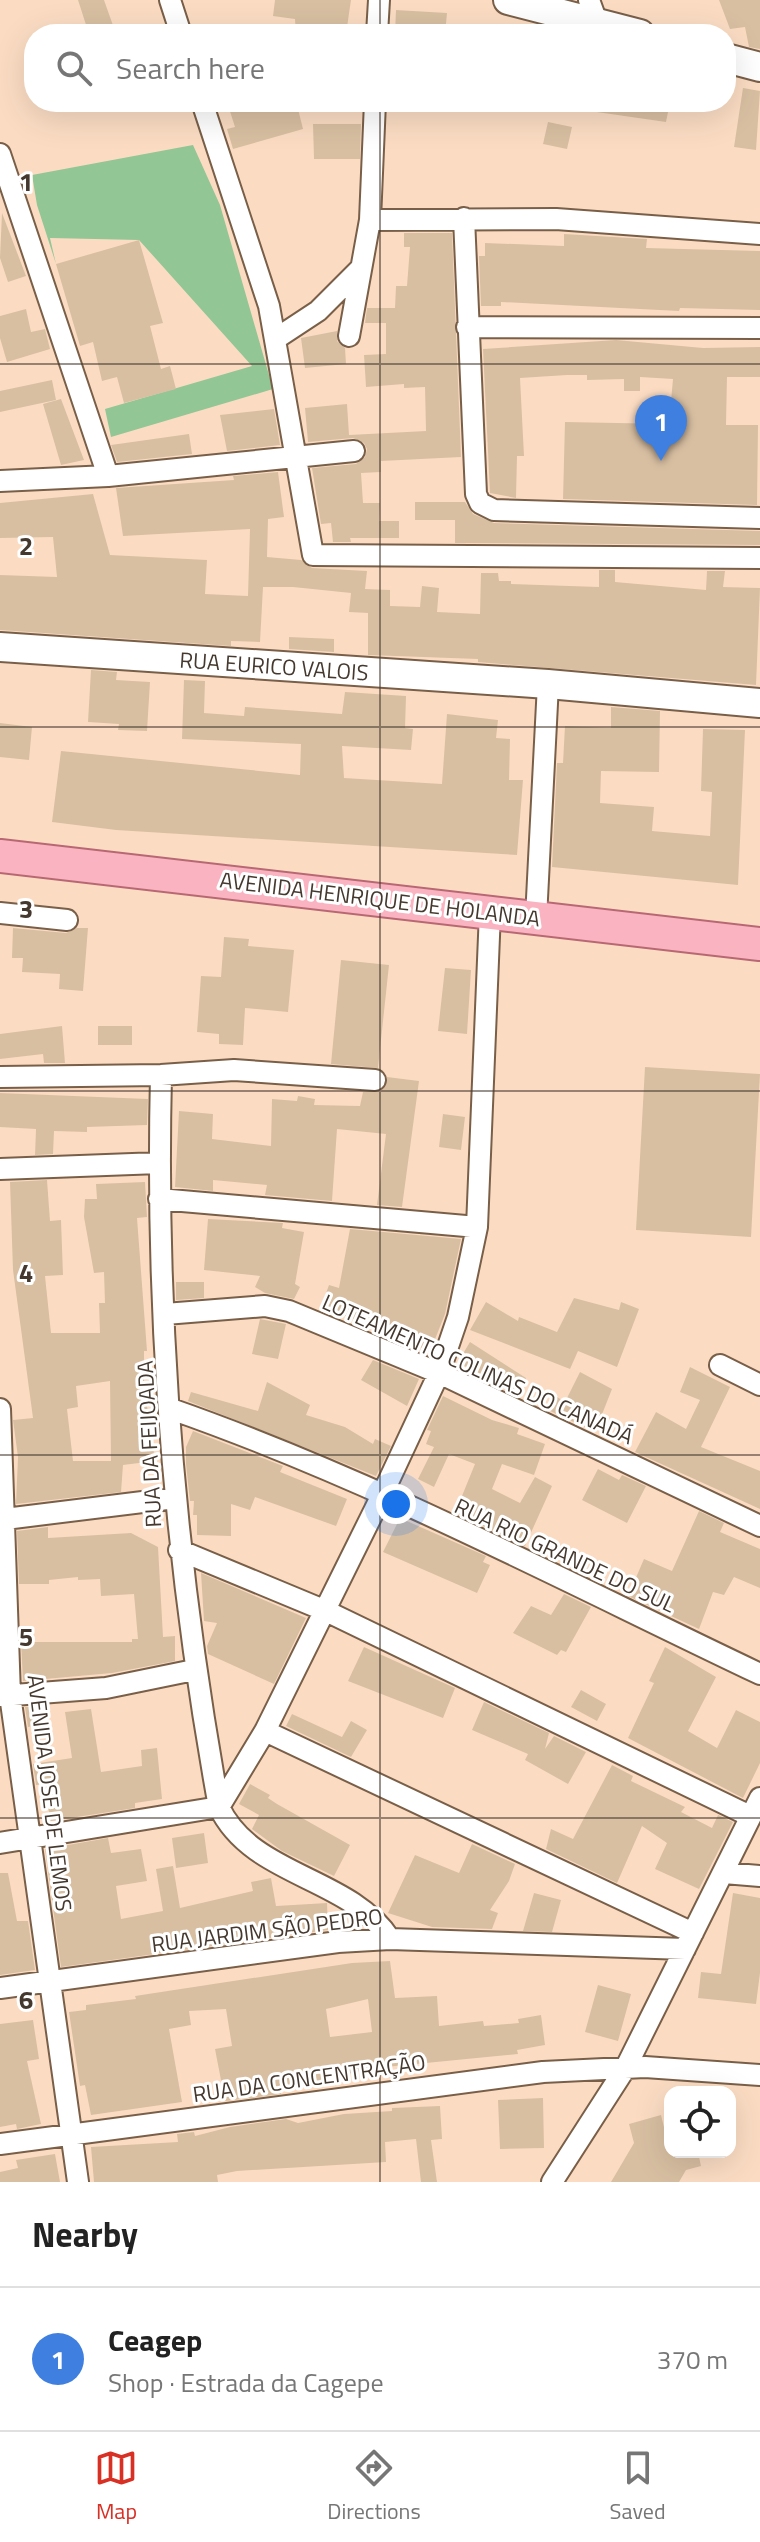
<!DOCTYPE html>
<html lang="en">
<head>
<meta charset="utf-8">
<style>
  :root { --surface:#fff; --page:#f6f6f6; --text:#222; --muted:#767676; --line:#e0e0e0; --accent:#d93025 }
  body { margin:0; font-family:"Titillium Web",sans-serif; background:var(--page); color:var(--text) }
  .controls { position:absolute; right:24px; bottom:24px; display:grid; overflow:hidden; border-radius:16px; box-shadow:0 8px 32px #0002 }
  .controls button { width:72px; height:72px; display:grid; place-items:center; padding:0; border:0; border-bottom:2px solid var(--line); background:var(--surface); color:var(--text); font:40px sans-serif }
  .you { position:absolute; left:396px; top:1504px; width:28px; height:28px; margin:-20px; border:6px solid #fff; border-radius:50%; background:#1a73e8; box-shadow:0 0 0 12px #1a73e833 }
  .badge { display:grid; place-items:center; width:52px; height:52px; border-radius:50%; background:var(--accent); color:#fff; font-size:26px; font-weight:700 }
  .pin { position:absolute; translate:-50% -66px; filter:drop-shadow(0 2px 4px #0008) }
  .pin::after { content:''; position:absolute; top:42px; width:28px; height:24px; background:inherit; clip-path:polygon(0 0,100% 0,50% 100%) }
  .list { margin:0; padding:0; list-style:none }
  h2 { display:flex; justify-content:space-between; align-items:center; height:104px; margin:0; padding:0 32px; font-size:34px }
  h2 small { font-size:26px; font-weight:400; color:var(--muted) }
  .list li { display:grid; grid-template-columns:52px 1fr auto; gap:24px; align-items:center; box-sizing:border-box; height:144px; padding:0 32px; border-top:2px solid var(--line) }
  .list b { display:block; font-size:30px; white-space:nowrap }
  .list p { margin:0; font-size:26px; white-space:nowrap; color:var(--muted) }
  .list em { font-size:26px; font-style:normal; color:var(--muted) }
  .icon { flex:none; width:44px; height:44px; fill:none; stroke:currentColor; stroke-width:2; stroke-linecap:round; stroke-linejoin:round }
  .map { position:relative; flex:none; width:760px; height:2182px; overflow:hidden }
  .search { position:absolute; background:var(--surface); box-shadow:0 8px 32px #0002; left:24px; right:24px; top:24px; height:88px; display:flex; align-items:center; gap:20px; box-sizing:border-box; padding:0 28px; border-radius:32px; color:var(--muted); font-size:30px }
  .sheet { height:248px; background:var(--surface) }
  nav { display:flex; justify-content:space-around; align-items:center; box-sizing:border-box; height:112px; border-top:2px solid var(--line); background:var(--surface); font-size:22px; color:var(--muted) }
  nav a { display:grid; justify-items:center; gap:4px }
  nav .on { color:var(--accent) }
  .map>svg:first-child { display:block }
</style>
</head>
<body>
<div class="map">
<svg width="760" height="2182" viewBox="0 0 760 2182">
  <rect width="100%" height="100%" fill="#fbdcc3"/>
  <path fill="#92c695" d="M193,145L220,205L273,389L111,437L105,409L252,366L139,240L50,238L56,264L37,205L32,175Z"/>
  <path fill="#d8bfa2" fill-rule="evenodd" d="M78,0H104L116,34H89Z
    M275,0H351L347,27L339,26L340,34H296L295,19L273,16Z
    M719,0H760V49L749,47L745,27L730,29Z
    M396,10L447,13L445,34H395Z
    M743,88L760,91L756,150L734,147Z
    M227,102H287L288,112L298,109L303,129L233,149L227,129L235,127Z
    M584,102H670L666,122L583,110Z
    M548,122L572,127L567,149L543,144Z
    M313,124H361L360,159H314Z
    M2,213L26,276L8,282L0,258Z
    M404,233H452L461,457L381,461V472L361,473L363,503H380L379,521H399V538H350L351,542H333L331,523L321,524L312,468L356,464L365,457L367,449L364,443L353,438L308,442L305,408L347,404L349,435L426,431L425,387L404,388V384L366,387L364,355L386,354V323H365L367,308H395L396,286H407L410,247H404Z
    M564,234L647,239L646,248L760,251V310L680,308L679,311L501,302V306H481L479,256H485V243L564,246Z
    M139,240L163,323L150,326L161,369L170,366L176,389L124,403L117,377L102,381L93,342L80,346L56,264Z
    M26,309L31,332L45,329L50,349L7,362L0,338V316Z
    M337,331V341L345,348L346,364L305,368L301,338Z
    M616,340L703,348L760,347V377H727L726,425H758L757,505L563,499L565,422L669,424L673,379L640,377V391H624V379L587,380V375H567L520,378L524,456H517L516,498L490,493L483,349Z
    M52,380L56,400L0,412V391Z
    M61,399L84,460L61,465L43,404Z
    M274,409L280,445L227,451L220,415Z
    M189,434L192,454L117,462L111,445Z
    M278,472L284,517L268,519L267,557L301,560L312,568L367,571L365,589L390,590V606L420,607L422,586L439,588L437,612L480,614L481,573H498L499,581H511V584L599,587V570H615V582L706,590L707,571H725L723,587L760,588L756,685L478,662V659L368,655V613L349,612L351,593L293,587H263L260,642L231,641V646L0,630V575L57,577L53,537L0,538V503L93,494L110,555L207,560L205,594L248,596L250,529L123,536L116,488L234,480L233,476Z
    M415,502H465L473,514L494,523L760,531V545L455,543V520H415Z
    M289,637L334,639V652L289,649Z
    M91,670L117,672L116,680L150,682L147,731L118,730L119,724L88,722Z
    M184,680L205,681L204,713L244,716L245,707L342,714L345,692L406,696L405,728L413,729L411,750L342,746L344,778L442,784L447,714L498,720L496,738L510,739L509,780H523L517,855L116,830L52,822L61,751L300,775L301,744L182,739Z
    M611,707L660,711L659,772L601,771L600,803L654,807L652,831L710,836L712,792L701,791L703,729L745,730L738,885L552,867L557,763H563L565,726L611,728Z
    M0,723L32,727L29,760L0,757Z
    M13,928L66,933L77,928H88L83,991L59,989L60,974L22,972L23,958H12Z
    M224,937L249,939L248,946L294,950L288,1012L245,1008L243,1045L219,1044V1034L197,1032L201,976L221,977Z
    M341,960L389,965L378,1068L331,1064Z
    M445,968L471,970L467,1034L438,1031Z
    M62,1026L65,1063H44L43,1054L0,1059V1034Z
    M98,1026H132V1045H98Z
    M645,1067L760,1074L751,1237L636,1230Z
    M387,1077L419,1081L402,1207L377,1205L386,1134L337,1129L332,1201L265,1195L267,1185L213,1180V1191L175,1187L179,1111L213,1114L212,1139L271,1146L272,1099L297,1101L298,1096L315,1099L314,1105L360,1106L363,1092L381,1091Z
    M0,1093L148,1099L147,1125L87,1127V1132L54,1131L53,1154L35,1155L36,1129L0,1127Z
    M443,1114L465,1117L461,1150L439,1147Z
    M47,1180L50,1221L61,1220L63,1275L45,1276L51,1333H100L99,1303H105L104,1272L94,1273L84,1217L85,1199H97L96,1184L145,1182L147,1217L137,1218L147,1351H144V1386L155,1461L123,1465L121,1492L16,1504L18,1457L13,1420L33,1418L13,1270L10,1182ZM110,1381L111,1461H73L67,1409L78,1407L76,1386Z
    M208,1219L283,1223L282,1228L304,1232L295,1284L300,1287L294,1299L265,1293L255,1287L260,1276L204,1270Z
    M350,1229L461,1239L445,1314L430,1352L379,1328L321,1307L329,1285L339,1288Z
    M176,1282H204V1298L176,1300Z
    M574,1298L619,1310L621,1302L639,1309L617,1367L578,1351L570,1369L470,1330L486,1302L518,1321L519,1317L557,1332Z
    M260,1319L286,1324L278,1359L252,1354Z
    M470,1342L526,1378L520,1392L495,1384L458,1362Z
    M373,1360L419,1379L407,1406L361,1380Z
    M690,1367L730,1387L701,1447L760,1471V1509L635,1452L656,1412L686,1429L700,1400L680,1392Z
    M580,1372L612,1389L595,1432L546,1409L554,1395L565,1402Z
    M267,1382L310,1405L306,1415L345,1427L373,1444L375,1439L391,1446L376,1476L188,1401L191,1392L258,1411Z
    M443,1396L492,1420L519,1428L517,1434L545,1444L534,1475L502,1464L492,1489L520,1503L535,1477L552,1486L525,1546L455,1513L475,1464L449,1454L434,1487L418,1479L434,1447L426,1444L431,1431L427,1430Z
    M193,1431L283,1466L280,1472L347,1499L336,1526L255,1497L250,1510L231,1504V1536L197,1535V1515H193L194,1501H190L186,1464V1447Z
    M598,1469L619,1480L622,1475L646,1486L627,1523L582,1500Z
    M699,1511L724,1523L720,1532L760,1549V1588L734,1577L724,1595L713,1592L699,1629L628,1596L644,1559L672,1571Z
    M400,1518L486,1556L483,1562L490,1565L477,1593L383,1552Z
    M48,1527V1538L131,1533L158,1547L163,1637L175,1636V1661L112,1673L23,1681L21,1642H132V1639H138L134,1594L101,1596L100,1579L78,1580V1577L49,1580V1584H19L17,1531Z
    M201,1573L306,1618L274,1684L208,1654L207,1646L217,1623L204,1621Z
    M564,1594L591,1607L566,1652L561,1650L557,1655L513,1633L531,1606L551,1615Z
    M364,1647L455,1688L443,1718L348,1681Z
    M665,1647L716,1677L688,1731L717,1748L736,1710L760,1722V1763L743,1798L628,1738L654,1683L649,1681Z
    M581,1690L606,1704L597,1721L571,1707Z
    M484,1702L549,1733L545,1749L554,1736L586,1752L568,1784L525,1760L528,1754L472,1730Z
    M45,1706L48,1724L28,1727L25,1707Z
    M91,1709L101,1772L142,1766L141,1750L157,1748L162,1799L135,1803V1808L51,1821L43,1784L36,1785L33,1764L72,1758L65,1712Z
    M292,1714L342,1737L351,1721L367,1730L351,1757L286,1726Z
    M612,1765L633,1776L631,1781L685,1807L681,1812L712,1828L718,1815L733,1822L699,1889L655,1869L667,1843L642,1826L617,1883L546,1849L551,1829L573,1839Z
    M250,1784L270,1795L268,1798L277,1804L350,1845L334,1876L282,1851L252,1829L259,1815L239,1804Z
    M204,1833L208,1863L176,1868L172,1838Z
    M108,1838L111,1853L141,1849L147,1881L116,1886L121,1919L163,1911L156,1869L173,1866L180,1908L253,1891L251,1882L271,1878L276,1906L327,1903L328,1930L61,1967L45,1849Z
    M472,1844L515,1864L509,1881L490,1910L498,1913L492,1929L432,1927L388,1913L415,1855L459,1873Z
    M0,1873H8L17,1921H28L35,1970L0,1975Z
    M534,1893L561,1900L552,1932L523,1931Z
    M733,1893L760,1898V1973L756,2004L698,1998L701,1972L721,1974Z
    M390,1961L395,1998L437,1996L439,2026L483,2021L484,2026L519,2023L518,2019L541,2015L545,2045L517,2050L518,2054L375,2068L347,2074L348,2082L322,2086L321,2082L281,2090V2094L225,2101L215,2049L232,2046L226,2009L189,2011L191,2025L169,2029L182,2102L91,2115L85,2085L80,2086L69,2012L86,2010V2005L136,1999L135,1996L352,1963ZM368,1999L372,2032L330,2037L326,2009Z
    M598,1985L631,1994L618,2041L585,2032Z
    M33,2020L39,2059L27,2061L41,2124L17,2129L16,2124L0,2127V2024Z
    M543,2098L544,2148L500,2149L498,2100Z
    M440,2106L442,2139L431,2140L437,2182H421L416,2139L385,2142L386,2162L237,2171L217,2175L218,2182H94L91,2147L178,2142L177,2134L194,2132L195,2136L230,2127L286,2119L298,2123L344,2114L392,2111V2108Z
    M661,2115L670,2152H698L701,2166L686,2170L679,2182H611L634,2143L629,2124Z
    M55,2154L60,2182H0V2172L18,2168L16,2160Z"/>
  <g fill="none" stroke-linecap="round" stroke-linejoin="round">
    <defs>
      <path id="minor" d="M170,0L181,34
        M589,0L597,22
        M377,34L379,0
        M202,102L269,306L313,555L760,558
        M0,154L108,476L354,451
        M464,218L476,494L480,503L494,510L760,518
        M370,220L556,219L760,234
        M467,327L760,328
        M349,336L370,220L375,102
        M277,338L318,311L359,270
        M0,481L108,476
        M0,913L67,920
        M536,918L548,684
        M161,1075C155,1320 175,1566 219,1807C252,1877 349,1876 390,1939
        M0,1077L161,1075L234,1070L375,1080
        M0,1169L159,1163
        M159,1199L477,1227
        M165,1314L265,1306L289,1311L439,1373L760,1526
        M720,1365L760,1385
        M0,1409L10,1695L78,2182
        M171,1409C374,1480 566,1582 760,1674
        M5,1519L175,1498
        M179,1550L326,1611L750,1816
        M0,1696L106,1688L194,1670
        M265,1731L693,1933
        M219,1807L265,1731L382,1495L439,1373L458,1317L477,1227L490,912
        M0,1843L219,1807
        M724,1873L760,1876
        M0,1988L338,1942L390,1939L685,1949
        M0,2144L543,2072L645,2067L760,2075
        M552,2182L626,2067L760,1798"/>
      <path id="secondary" d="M508,0L640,34
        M726,58L760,67
        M0,647L548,684L760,703"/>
      <path id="primary" d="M0,856L760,944"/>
    </defs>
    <use href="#minor" stroke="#795f48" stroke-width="24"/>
    <use href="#secondary" stroke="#795f48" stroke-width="32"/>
    <use href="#primary" stroke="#b86873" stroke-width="36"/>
    <use href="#minor" stroke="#fff" stroke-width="20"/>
    <use href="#secondary" stroke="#fff" stroke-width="28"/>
    <use href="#primary" stroke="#fab3c1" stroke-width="32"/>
  </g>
  <path fill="none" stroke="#45392f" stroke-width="2" stroke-opacity="0.55" d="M380,0V34M380,102V2182M0,364H760M0,727H760M0,1091H760M0,1455H760M0,1818H760"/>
  <g text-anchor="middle" stroke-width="6" stroke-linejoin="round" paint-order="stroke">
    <g font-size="22" fill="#45392f" stroke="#fff">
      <text transform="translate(274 666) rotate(4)" y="8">RUA EURICO VALOIS</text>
      <text transform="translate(380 899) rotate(7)" y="8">AVENIDA HENRIQUE DE HOLANDA</text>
      <text transform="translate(478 1369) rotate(24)" y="8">LOTEAMENTO COLINAS DO CANADÁ</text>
      <text transform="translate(149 1444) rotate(-93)" y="8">RUA DA FEIJOADA</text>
      <text transform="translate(565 1555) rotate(25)" y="8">RUA RIO GRANDE DO SUL</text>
      <text transform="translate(50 1793) rotate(83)" y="8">AVENIDA JOSE DE LEMOS</text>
      <text transform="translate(267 1930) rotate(-7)" y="8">RUA JARDIM SÃO PEDRO</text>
      <text transform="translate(309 2078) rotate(-8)" y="8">RUA DA CONCENTRAÇÃO</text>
    </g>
  </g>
  <g font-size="26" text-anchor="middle" font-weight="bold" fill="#45392f" stroke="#fff" stroke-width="6" stroke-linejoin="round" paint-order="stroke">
    <text x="26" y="191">1</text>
    <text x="26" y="555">2</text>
    <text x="26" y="918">3</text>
    <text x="26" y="1282">4</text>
    <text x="26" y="1646">5</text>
    <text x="26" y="2009">6</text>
  </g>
</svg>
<div class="controls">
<button><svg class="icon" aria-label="locate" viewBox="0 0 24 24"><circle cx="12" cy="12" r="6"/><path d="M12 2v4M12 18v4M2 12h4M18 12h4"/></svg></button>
</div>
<div class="you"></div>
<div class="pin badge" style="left:661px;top:461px;background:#3f7fe0">1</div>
<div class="search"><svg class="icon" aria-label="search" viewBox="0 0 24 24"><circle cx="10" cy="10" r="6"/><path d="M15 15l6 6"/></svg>Search here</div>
</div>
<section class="sheet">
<h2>Nearby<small></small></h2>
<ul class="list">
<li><span class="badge" style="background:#3f7fe0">1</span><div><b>Ceagep</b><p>Shop · Estrada da Cagepe</p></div><em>370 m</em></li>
</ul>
</section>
<nav>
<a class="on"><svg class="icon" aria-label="map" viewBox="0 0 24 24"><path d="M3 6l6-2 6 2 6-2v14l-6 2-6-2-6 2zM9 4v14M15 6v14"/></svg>Map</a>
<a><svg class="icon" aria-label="directions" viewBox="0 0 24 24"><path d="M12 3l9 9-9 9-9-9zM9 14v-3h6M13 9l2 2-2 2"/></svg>Directions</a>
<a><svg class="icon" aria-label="saved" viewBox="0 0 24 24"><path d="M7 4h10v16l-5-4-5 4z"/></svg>Saved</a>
</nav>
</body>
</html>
